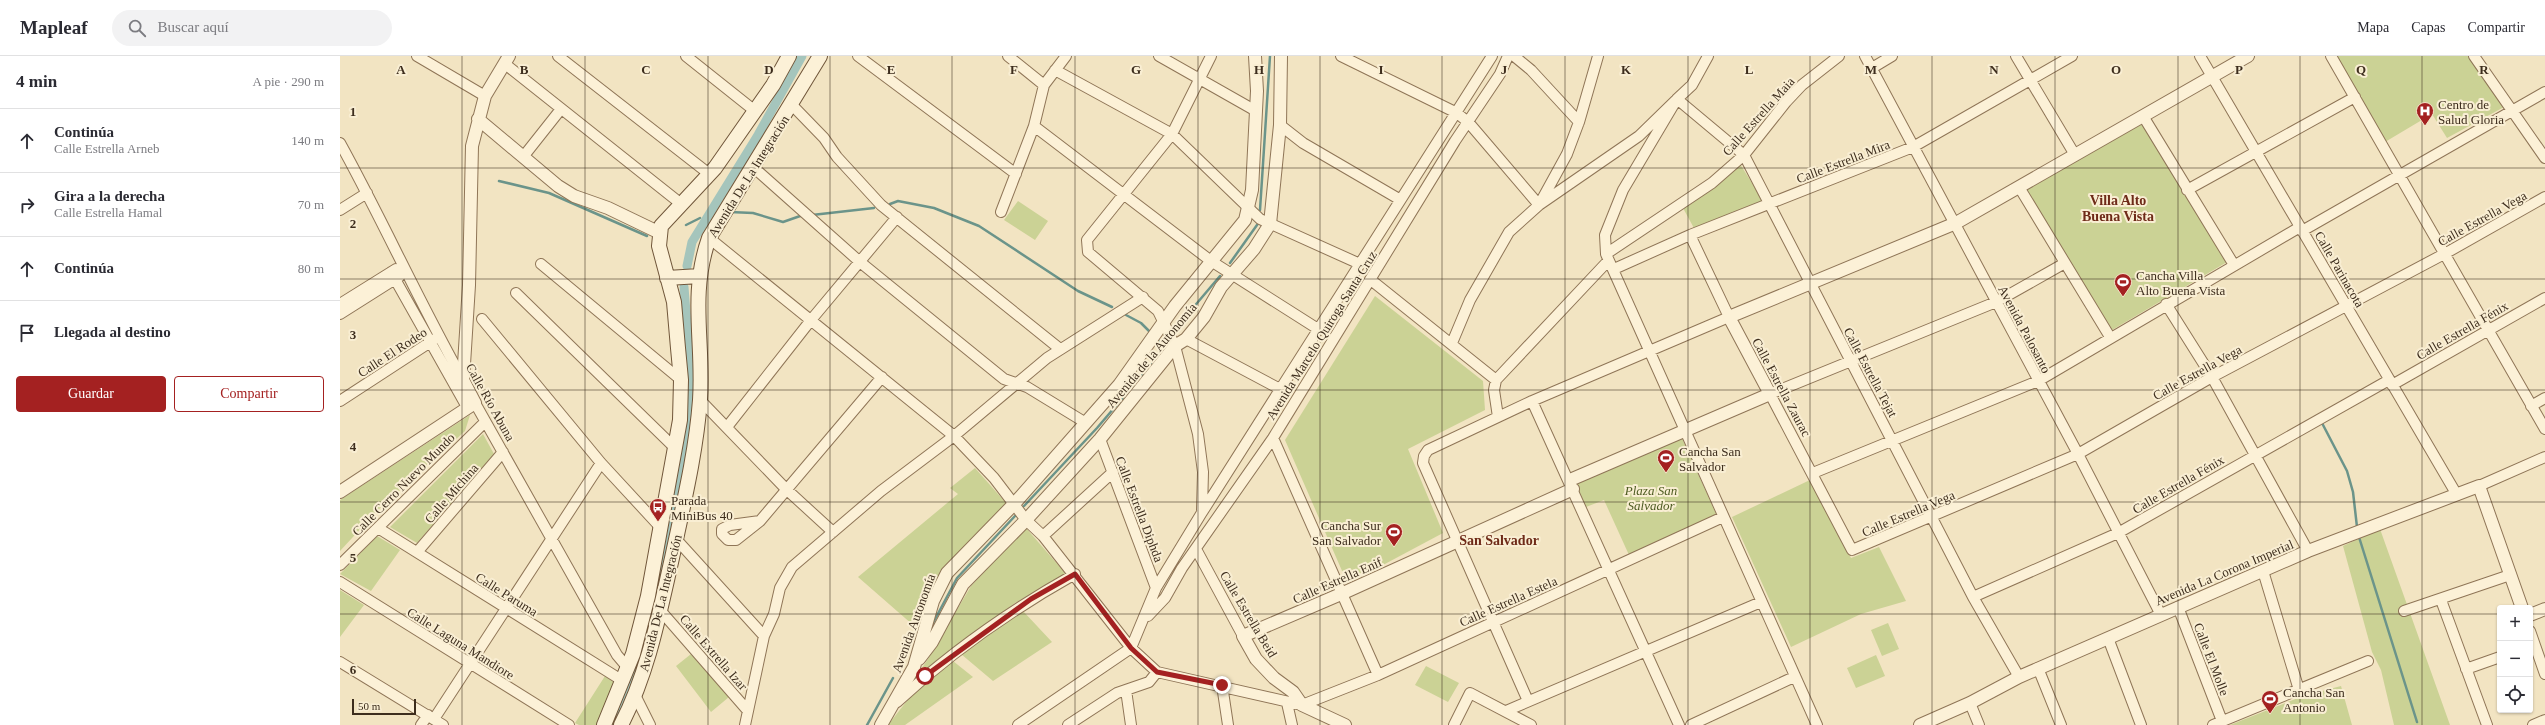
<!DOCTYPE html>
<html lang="es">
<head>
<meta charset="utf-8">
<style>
  :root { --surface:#fff; --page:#f2f2f3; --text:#2b2b33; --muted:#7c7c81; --line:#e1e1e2; --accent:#a42121 }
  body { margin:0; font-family:"Times New Roman",serif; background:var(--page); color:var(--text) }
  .controls { position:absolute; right:12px; bottom:12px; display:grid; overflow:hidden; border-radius:4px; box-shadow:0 1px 3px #0004 }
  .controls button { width:36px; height:36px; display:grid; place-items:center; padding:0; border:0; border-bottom:1px solid var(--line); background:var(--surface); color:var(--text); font:20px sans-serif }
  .scale { position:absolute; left:12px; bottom:10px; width:64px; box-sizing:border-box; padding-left:4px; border:2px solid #3d2d1d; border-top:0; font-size:11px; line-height:14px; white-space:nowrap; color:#3d2d1d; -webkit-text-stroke:3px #f9eed3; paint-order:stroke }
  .stop { position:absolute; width:12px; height:12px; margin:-9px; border:3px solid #a42121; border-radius:50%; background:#fff }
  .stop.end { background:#a42121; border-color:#fff; box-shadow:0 1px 4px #0008 }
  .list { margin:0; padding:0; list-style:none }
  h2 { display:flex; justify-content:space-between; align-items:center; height:52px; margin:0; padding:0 16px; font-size:17px }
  h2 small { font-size:13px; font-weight:400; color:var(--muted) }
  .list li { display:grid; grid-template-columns:26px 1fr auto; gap:12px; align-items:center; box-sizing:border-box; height:64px; padding:0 16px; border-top:1px solid var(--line) }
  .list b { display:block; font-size:15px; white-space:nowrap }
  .list p { margin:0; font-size:13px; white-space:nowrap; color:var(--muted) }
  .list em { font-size:13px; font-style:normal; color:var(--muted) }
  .actions { display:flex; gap:8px; padding:12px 16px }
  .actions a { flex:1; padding:9px 0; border:1px solid var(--accent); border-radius:4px; text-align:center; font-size:14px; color:var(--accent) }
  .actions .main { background:var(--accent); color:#fff }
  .icon { flex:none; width:22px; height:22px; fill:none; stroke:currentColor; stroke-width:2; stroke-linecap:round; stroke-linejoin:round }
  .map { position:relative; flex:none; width:2205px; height:669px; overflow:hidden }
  header { display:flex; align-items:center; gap:24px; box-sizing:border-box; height:56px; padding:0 20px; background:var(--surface); border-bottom:1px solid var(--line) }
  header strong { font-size:19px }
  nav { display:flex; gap:22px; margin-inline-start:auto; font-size:14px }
  .search { width:280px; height:36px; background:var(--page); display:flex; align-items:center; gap:10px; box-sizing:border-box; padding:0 14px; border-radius:22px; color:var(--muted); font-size:15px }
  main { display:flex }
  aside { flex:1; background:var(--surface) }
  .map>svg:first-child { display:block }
</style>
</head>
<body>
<header>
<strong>Mapleaf</strong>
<div class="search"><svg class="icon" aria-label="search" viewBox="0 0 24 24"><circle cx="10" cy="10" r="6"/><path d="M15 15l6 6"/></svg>Buscar aquí</div>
<nav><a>Mapa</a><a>Capas</a><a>Compartir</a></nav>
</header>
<main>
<aside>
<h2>4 min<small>A pie · 290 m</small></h2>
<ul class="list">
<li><svg class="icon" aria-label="ahead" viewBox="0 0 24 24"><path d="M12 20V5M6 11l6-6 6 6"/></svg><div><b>Continúa</b><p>Calle Estrella Arneb</p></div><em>140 m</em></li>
<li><svg class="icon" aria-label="right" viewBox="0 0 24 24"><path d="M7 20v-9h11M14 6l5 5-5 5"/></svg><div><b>Gira a la derecha</b><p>Calle Estrella Hamal</p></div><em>70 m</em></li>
<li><svg class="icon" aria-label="ahead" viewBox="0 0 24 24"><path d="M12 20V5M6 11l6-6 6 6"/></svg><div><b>Continúa</b></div><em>80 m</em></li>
<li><svg class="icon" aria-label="arrive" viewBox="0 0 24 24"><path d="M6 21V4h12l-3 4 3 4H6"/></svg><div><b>Llegada al destino</b></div></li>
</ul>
<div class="actions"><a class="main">Guardar</a><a>Compartir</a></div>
</aside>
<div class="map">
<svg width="2205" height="669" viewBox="0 0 2205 669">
  <rect width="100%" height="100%" fill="#f2e4c2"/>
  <path fill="#cbd295" d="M1997,0H2128L2164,51L2107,82L2092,58L2045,86Z
    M1802,68L1887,206L1772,274L1686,133Z
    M1400,108L1424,146L1355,174L1343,152Z
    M678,145L708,165L695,184L664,164Z
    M1035,240L1143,325L1145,354L1068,393L1103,477L1043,509L1042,507L1006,524L945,384Z
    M130,359L125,375L37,455L0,495V444Z
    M143,378L154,398L77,487L50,471Z
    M1341,380L1377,460L1289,499L1264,444L1246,451L1236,428Z
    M635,412L666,447L605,510L573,569L518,521L618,438L610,432Z
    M1470,424L1511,502L1539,491L1566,545L1521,558L1451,591L1392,461Z
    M686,472L726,518L675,547L571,628L588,603L631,530Z
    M2040,473L2110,669H2054L2041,614L2032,596L2003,490Z
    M37,480L60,494L31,535L0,518Z
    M0,534L24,549L0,581Z
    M683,555L712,586L653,625L621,598Z
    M1548,567L1559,593L1542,600L1531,574Z
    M351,598L389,641L371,656L336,610Z
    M1536,599L1545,620L1516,632L1507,612Z
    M613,605L633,621L565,669H548L577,632Z
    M1086,610L1119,627L1108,646L1075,629Z
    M265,620L277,628L258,669H239L235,667Z
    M2001,630L2012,669H1890L1963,640Z"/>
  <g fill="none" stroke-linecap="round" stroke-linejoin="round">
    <path stroke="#6b948a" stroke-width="2.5" d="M159,125L209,137L307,180
      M550,148L558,145L594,152L639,170L738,235L772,251
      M920,154L930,0
      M390,156L413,157L443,166L463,159
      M472,159L534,152
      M346,169L360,162
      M890,207L917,169
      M786,259L801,267L810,276
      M841,266L880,220
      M820,285L826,291
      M1982,367L2007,415L2013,436L2017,471
      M684,450L757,372L827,290
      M2019,481L2077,666
      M593,567L617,522L675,460
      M527,669L553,622"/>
    <path stroke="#a5c5bc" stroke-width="9" d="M347,210L352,186L418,79L462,0
      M316,541L342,406L349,352L350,307L344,231
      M273,669L305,588"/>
    <defs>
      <path id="minor" d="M77,0L145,40
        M218,0L368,117
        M346,0L415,55
        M518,0L676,118
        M819,0L916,55
        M1001,0L1117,57L1129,67L1199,149L1299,80L1337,43L1404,99L1633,541L1679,621
        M1174,0L1191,14L1239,66
        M1368,0L1352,29L1337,43L1283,134L1265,179L1266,198L1477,669
        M1525,0L1738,398L1821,559
        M1676,0L1735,99
        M1860,0L2117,439
        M1991,0L2205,373
        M2134,0L2205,102
        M165,8L340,147
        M1532,12L1552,0
        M715,14L832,78L920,163L1020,208
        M704,29L726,0
        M452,49L484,82L497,101L541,149L720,293
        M1803,60L1894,209
        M940,69L963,87L1059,143
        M694,70L871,205L978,273
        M0,87C43,165 79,246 123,324
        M183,101L221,53
        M412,110L520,206L664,323L687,331L746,367
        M1679,131L1770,281
        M1847,134L2015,41
        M0,154L27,137
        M661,156L694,70L704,29L668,0
        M1962,175L2205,36
        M369,182L614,380L654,422L686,464L703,480L791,592L817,616L962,649L1038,619L1383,461
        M1266,198L1372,127L1404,99L1446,46L1462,29L1499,0
        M1725,207L1656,246L1430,338L1512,494L1738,398L1872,321L2106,197L2205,141
        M201,208L341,324
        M1274,213L1350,179L1573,91L1732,0
        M51,216L127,351
        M1031,224L1156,324
        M176,237L336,393
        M0,248L56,213
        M1826,248L1872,321L1968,495
        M0,258L60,220
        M142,263L261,407L321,472
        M846,283L940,333
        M1112,287L1130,244L1169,176L1199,149L1227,98L1239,66L1258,0
        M2052,329L2205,242
        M360,344L446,433L493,476
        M0,345L95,283
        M1192,345L1339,669
        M135,347L277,599L288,612
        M2191,350L2205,342
        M1158,361L1154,334L1156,324L1268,205
        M387,371L471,264L557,161
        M933,382L1038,619
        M760,383L816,532
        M1473,417L1698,325L1960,171
        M2139,430L2205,401
        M862,454L863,416L858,378L835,290L818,255L748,196L747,184L832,78L871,0
        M420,465L390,469L382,473V478L388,484H396L420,465L542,321
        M38,472L283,625
        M703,480L773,416
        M336,483L424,580
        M856,493L903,580
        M78,495L163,396
        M0,509L145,366
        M1923,515L1959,634
        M0,526L229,669
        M1633,541L1778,477L2049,324
        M2101,544L2147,669
        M1838,551L1882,665
        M320,554L408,655
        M2064,555L2170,519
        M808,560L825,542L842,512L933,382L1115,85L1160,18L1168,0
        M2190,575L2205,618
        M1768,582L1801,669
        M0,606L103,669
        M1698,612L1721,669
        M2126,613L2160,601
        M882,629L888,669
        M786,634L791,669
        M296,641L310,669
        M1188,645L1083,407L1084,400L1088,394L1192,345L1389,261L1350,179
        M557,646C610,597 671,554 735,518
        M947,647L952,669
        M1630,647L1639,669
        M1166,655L1421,546
        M94,663L261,407
        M81,669L88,659
        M405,669L424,580L434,558L440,532L452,511L541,435L614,380L707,302L803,241
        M678,669L791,592L816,532L861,458L1152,0
        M728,669L777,637L809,626L817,616
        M1114,669L1130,637L1191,669
        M1351,669L1454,621
        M1873,669L2028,605
        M2193,669L2205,664"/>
      <path id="tertiary" d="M138,63L218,130L234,140L268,152L320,177
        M1230,424L1430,338L1389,261L1616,167L1908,0
        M0,436L135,347L123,324L129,229L132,90L145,40L169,0
        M2190,559L2205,553
        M579,603L592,586L623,528L686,464L760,383L835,290L846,283L864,261L881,231L914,193L930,168L940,69L941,0
        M541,669L574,611L593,545L607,517L674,448L779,329L835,250L905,164L912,134L917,35L915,0
        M1005,669L962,649L953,636L934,622L916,603L903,580L1001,538L1233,433
        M1580,669L1630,647L1679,621L1968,495L2139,430L2182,552"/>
      <path id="secondary" d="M327,222L360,220
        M264,669L293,598L308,540L340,364L341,324L338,292L334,246L319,190L321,170L375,112L433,29L449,0
        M281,669C308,617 319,559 332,502C343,450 356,397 360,344C364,287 349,239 369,182L480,0"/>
    </defs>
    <use href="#minor" stroke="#8f7557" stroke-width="12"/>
    <use href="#tertiary" stroke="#8f7557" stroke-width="14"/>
    <use href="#secondary" stroke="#70563a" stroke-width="16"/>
    <use href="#minor" stroke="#fcf1d7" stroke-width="10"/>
    <use href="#tertiary" stroke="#fcf1d7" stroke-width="12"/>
    <use href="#secondary" stroke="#fcf1d7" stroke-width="14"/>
  </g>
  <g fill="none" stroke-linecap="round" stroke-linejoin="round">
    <path stroke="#a42121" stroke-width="5" d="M585,620L691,543L735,518L791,592L817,616L882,629"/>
  </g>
  <path fill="none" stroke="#3d2d1d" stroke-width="1" stroke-opacity="0.55" d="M122,0V669M245,0V669M368,0V669M490,0V669M612,0V669M735,0V669M858,0V669M980,0V669M1102,0V669M1225,0V669M1348,0V669M1470,0V669M1592,0V669M1715,0V669M1838,0V669M1960,0V669M2082,0V669M0,112H2205M0,223H2205M0,334H2205M0,446H2205M0,558H2160M2190,558H2205"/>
  <defs>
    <symbol id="hospital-pin" viewBox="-11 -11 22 30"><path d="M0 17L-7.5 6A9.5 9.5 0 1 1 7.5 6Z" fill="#a42121" stroke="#f9eed3"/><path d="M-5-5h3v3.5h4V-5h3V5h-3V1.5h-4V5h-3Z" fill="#fff"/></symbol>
    <symbol id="stadium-pin" viewBox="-11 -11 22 30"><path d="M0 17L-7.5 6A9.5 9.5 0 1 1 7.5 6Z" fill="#a42121" stroke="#f9eed3"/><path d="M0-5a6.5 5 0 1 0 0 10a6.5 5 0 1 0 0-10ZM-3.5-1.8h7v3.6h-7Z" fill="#fff"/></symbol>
    <symbol id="bus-pin" viewBox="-11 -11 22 30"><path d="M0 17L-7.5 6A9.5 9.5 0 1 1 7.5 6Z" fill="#a42121" stroke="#f9eed3"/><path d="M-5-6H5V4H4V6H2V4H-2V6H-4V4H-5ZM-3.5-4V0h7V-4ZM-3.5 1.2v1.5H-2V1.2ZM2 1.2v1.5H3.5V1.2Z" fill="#fff"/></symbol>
  </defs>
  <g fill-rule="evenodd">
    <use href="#hospital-pin" x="2075" y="45" width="20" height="27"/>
    <use href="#stadium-pin" x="1773" y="216" width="20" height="27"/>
    <use href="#stadium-pin" x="1316" y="392" width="20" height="27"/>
    <use href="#bus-pin" x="308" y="441" width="20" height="27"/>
    <use href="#stadium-pin" x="1044" y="466" width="20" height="27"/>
    <use href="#stadium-pin" x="1920" y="633" width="20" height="27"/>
  </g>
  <g text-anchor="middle" stroke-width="4" stroke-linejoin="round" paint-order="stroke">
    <g font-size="13" fill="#3d2d1d" stroke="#f9eed3" text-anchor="start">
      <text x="2098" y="53">Centro de<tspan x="2098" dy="15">Salud Gloria</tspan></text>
      <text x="1796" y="224">Cancha Villa<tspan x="1796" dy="15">Alto Buena Vista</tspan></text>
      <text x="1339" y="400">Cancha San<tspan x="1339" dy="15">Salvador</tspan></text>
      <text x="331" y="449">Parada<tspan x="331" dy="15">MiniBus 40</tspan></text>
      <text x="1041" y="474" text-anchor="end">Cancha Sur<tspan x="1041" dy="15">San Salvador</tspan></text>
      <text x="1943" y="641">Cancha San<tspan x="1943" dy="15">Antonio</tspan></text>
    </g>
    <g font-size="13" fill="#3d2d1d" stroke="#f9eed3">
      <text transform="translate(1418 60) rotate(-48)" y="5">Calle Estrella Maia</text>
      <text transform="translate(1503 105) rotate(-21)" y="5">Calle Estrella Mira</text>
      <text transform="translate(408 120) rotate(-58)" y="5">Avenida De La Integración</text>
      <text transform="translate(2142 162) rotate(-29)" y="5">Calle Estrella Vega</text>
      <text transform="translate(2000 213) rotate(60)" y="5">Calle Parinacota</text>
      <text transform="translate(1685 273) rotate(62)" y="5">Avenida Palosanto</text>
      <text transform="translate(2122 274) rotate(-30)" y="5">Calle Estrella Fénix</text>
      <text transform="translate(981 279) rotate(-58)" y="5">Avenida Marcelo Quiroga Santa Cruz</text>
      <text transform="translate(52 296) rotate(-33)" y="5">Calle El Rodeo</text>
      <text transform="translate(811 299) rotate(-50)" y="5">Avenida de la Autonomía</text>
      <text transform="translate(1531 316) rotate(62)" y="5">Calle Estrella Tejat</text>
      <text transform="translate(1857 316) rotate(-29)" y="5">Calle Estrella Vega</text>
      <text transform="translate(1442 331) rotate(62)" y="5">Calle Estrella Zaurac</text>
      <text transform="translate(151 346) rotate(61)" y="5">Calle Río Abuna</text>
      <text transform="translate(63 428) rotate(-45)" y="5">Calle Cerro Nuevo Mundo</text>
      <text transform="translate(1838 428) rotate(-30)" y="5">Calle Estrella Fénix</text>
      <text transform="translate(111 437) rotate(-49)" y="5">Calle Michina</text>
      <text transform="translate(800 453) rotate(69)" y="5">Calle Estrella Diphda</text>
      <text transform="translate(1568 457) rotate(-23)" y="5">Calle Estrella Vega</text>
      <text transform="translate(1884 516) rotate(-23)" y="5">Avenida La Corona Imperial</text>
      <text transform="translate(997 524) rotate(-24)" y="5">Calle Estrella Enif</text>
      <text transform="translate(167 538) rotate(32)" y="5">Calle Paruma</text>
      <text transform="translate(1168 545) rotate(-24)" y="5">Calle Estrella Estela</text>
      <text transform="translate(320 547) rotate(-76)" y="5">Avenida De La Integración</text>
      <text transform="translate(909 558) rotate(59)" y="5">Calle Estrella Beid</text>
      <text transform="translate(573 567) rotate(-70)" y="5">Avenida Autonomía</text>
      <text transform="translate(121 587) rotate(32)" y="5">Calle Laguna Mandiore</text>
      <text transform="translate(374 596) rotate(49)" y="5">Calle Extrella Izar</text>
      <text transform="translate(1872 603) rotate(69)" y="5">Calle El Molle</text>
    </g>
    <g font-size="13" font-style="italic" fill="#4d5b21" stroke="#f9eed3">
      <text x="1311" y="439">Plaza San<tspan x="1311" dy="15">Salvador</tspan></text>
    </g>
    <g font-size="14" font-weight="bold" fill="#6e2a18" stroke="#f9eed3">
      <text x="1778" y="149">Villa Alto<tspan x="1778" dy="16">Buena Vista</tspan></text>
      <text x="1159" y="489">San Salvador</text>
    </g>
  </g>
  <g font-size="13" text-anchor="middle" font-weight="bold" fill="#3d2d1d" stroke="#f9eed3" stroke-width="4" stroke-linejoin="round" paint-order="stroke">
    <text x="61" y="18">A</text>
    <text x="184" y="18">B</text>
    <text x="306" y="18">C</text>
    <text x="429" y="18">D</text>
    <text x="551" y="18">E</text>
    <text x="674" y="18">F</text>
    <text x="796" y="18">G</text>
    <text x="919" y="18">H</text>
    <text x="1041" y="18">I</text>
    <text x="1164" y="18">J</text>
    <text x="1286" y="18">K</text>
    <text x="1409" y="18">L</text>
    <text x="1531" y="18">M</text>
    <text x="1654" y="18">N</text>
    <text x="1776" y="18">O</text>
    <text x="1899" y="18">P</text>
    <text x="2021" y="18">Q</text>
    <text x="2144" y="18">R</text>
    <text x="13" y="60">1</text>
    <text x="13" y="172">2</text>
    <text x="13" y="283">3</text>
    <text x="13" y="395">4</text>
    <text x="13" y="506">5</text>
    <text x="13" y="618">6</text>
  </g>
</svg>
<div class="controls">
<button>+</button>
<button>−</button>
<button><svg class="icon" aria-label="locate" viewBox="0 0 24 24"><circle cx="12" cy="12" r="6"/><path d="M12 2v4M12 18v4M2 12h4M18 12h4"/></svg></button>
</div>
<div class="scale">50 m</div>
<div class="stop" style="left:585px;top:620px"></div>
<div class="stop end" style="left:882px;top:629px"></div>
</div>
</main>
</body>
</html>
